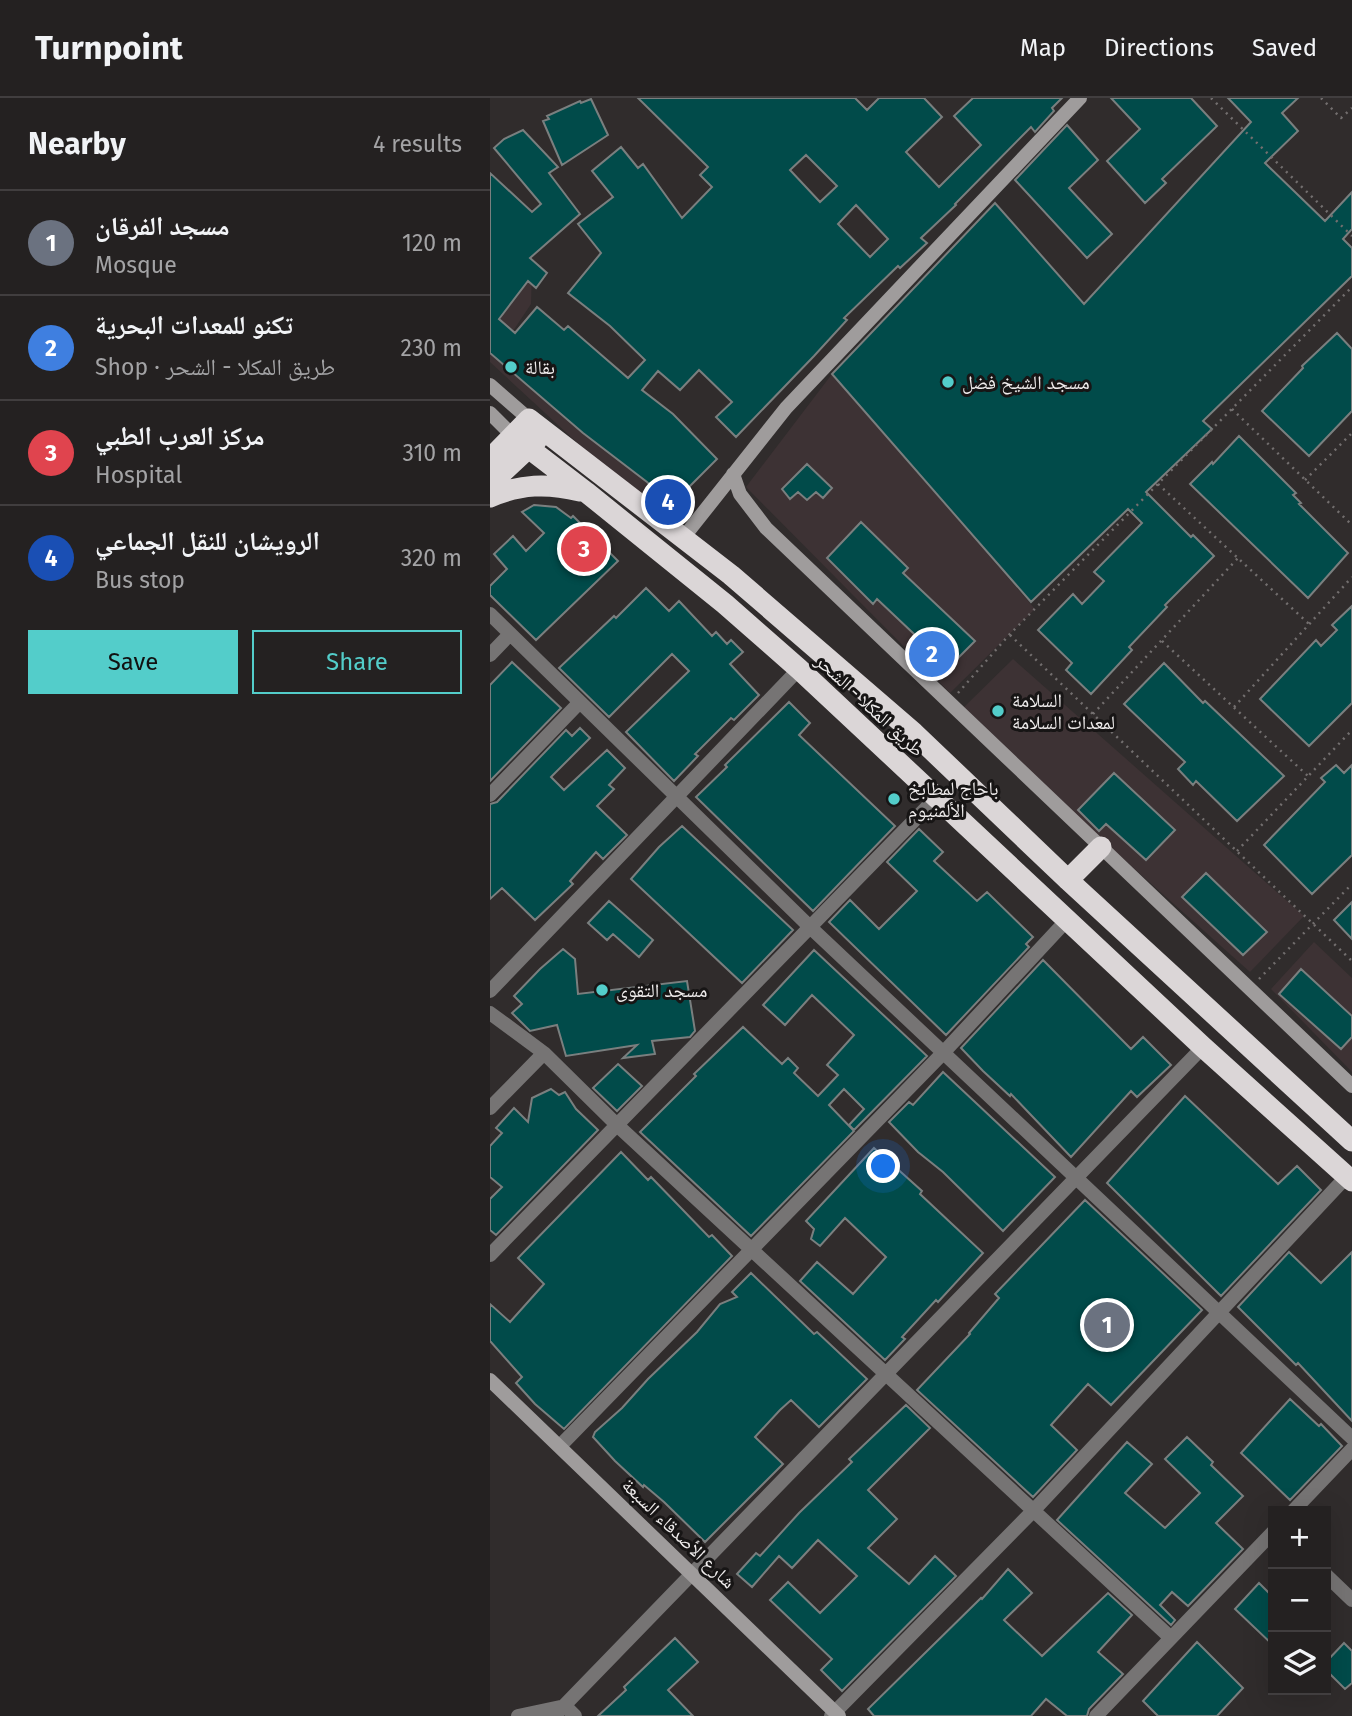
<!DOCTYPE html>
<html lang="en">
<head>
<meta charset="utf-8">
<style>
  :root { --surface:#242121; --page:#2c292a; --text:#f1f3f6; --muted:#a3a3a5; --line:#413e3f; --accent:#53cdca }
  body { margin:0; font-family:"Fira Sans","Noto Naskh Arabic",sans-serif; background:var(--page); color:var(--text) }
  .controls { position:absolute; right:21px; bottom:21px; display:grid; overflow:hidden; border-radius:0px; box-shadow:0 7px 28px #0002 }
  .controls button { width:63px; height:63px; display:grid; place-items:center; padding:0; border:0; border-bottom:2px solid var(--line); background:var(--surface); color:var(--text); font:35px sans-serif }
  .you { position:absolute; left:394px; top:1069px; width:24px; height:24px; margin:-18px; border:5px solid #fff; border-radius:50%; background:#1a73e8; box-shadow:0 0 0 10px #1a73e833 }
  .badge { display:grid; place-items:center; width:46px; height:46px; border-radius:50%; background:var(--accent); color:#fff; font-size:23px; font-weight:700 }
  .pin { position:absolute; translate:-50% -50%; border:4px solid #fff; box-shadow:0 2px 7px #0006 }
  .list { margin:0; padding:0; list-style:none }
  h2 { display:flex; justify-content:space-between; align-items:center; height:91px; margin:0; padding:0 28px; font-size:30px }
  h2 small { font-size:23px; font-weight:400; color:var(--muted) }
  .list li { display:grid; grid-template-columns:46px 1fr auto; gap:21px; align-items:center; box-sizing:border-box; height:105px; padding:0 28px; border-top:2px solid var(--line) }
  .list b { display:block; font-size:26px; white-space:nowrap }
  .list p { margin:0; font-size:23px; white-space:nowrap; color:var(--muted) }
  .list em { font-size:23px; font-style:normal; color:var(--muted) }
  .actions { display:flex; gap:14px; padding:21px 28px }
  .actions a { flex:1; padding:16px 0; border:2px solid var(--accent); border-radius:0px; text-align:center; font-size:24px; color:var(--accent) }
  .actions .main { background:var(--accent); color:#111 }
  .icon { flex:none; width:38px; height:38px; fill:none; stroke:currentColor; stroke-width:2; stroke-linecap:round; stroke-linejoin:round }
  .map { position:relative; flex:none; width:862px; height:1618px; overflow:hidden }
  header { display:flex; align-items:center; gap:42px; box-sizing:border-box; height:98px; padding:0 35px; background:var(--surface); border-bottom:2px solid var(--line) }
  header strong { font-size:33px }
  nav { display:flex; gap:38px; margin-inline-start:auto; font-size:24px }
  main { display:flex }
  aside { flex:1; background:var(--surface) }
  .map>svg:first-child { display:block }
</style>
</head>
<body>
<header>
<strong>Turnpoint</strong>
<nav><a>Map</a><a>Directions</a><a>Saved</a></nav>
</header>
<main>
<aside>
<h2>Nearby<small>4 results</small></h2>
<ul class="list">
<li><span class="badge" style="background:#6b7280">1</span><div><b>مسجد الفرقان</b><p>Mosque</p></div><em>120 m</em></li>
<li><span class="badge" style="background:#3f7fe0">2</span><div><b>تكنو للمعدات البحرية</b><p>Shop · طريق المكلا - الشحر</p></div><em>230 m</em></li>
<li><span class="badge" style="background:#e0444e">3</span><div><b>مركز العرب الطبي</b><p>Hospital</p></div><em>310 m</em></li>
<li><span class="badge" style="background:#1a4fb4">4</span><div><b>الرويشان للنقل الجماعي</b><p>Bus stop</p></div><em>320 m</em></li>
</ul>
<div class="actions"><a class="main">Save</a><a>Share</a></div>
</aside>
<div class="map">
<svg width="862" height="1618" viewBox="0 0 862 1618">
  <rect width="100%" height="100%" fill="#302c2c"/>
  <path fill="#3d3234" d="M0,131L42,172L41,206L23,233L201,394L175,426L0,264Z
    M342,276L545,511L460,595L256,389Z
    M523,561L814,818L760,874L469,614Z
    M824,844L862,880V974L781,891Z"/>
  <path fill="#014b4a" stroke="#7a7f7f" stroke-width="2" fill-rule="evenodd" d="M148,0H365L377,12L389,0H434L452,19L416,54L449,89L491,47L464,18L483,0H572L562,10L564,13L545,34L541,29L465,106L466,107L431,140L437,145L410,170L408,168L354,220L357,222L324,258L246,339L226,319L242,304L209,272L190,292L168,273L152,292L183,316L227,361L181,407L157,384L93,335L0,255V75L42,114L51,106L4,50L14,41L33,32L68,69L59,75L90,116L40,160L57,175L46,190L38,183L9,221L25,235L47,209L74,232L78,228L138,280L155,262L120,228L78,195L111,155L88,126L123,99L102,73L131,49L148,70L153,66L192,120L222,89L210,77L218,69ZM316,57L347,88L330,104L300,72ZM366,107L398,141L380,159L348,126Z
    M621,0H701L727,28L672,81L676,85L655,105L617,63L650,31Z
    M738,0H808L792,15L808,33L775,65L835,123L862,94V131L853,141L862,150V178L713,323L722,331L656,394L701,439L703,437L724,458L675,507L677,509L639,549L642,552L601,596L576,572L582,565L548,532L583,496L592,506L614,483L604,474L652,425L638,411L541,504L342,276L505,105L594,206L761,24Z
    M101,1L118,37L72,67L53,23L59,21L57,18L90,3L91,5Z
    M577,27L608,62L579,90L622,136L597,160L525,82Z
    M847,235L862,251V313L819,358L772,313L813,270L812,268Z
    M749,338L806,395L803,397L811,405L809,406L858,455L818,500L700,386L722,364L723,366Z
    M317,366L342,390L333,400L326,394L317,402L308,394L300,401L292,391Z
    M44,407L66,409L81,420L83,418L128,463L46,542L0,497V488L17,471L4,456L23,438L36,453L54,435L32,414Z
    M371,424L418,470L413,475L485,543L459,569L387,501L383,506L337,460Z
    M156,490L179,513L189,503L222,538L226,534L237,546L241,542L253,554L240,566L269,597L244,622L241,620L205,656L208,658L184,683L136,634L199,573L182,556L119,619L69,570L124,518L126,520Z
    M862,508V605L819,648L770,601L826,542L831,548L847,532L842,527Z
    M22,564L71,610L0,683V587Z
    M674,565L713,605L715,603L794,678L747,723L706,683L703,687L688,671L695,664L634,606Z
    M299,604L320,625L309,637L405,728L323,813L206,699L237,669L235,667Z
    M90,630L100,640L61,679L74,692L117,652L135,670L119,687L124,691L107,708L137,737L113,761L106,754L80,783L83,786L45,822L12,790L0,801V706L7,704L76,632L82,638Z
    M846,667L854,675L862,667V757L822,796L774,747L835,684L831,680Z
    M624,675L685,732L656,762L616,726L609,733L588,712Z
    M192,728L303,832L252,885L141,781L169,749Z
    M429,731L453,754L444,763L487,803L497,794L543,839L536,846L539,849L456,937L339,824L360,802L389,831L427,793L397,764Z
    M716,775L777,834L753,857L692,799Z
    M119,803L163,842L149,859L123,836L117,842L98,825Z
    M862,804V841L844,822Z
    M73,851L85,861L88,896L197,883L205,933L200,939L162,943L165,956L133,960L147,947L76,958L67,927L40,933L22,915L32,906L24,898L50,871Z
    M324,852L437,958L364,1032L359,1027L374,1011L354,991L339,1007L364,1033L261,1138L150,1034L206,978L204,976L253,929L292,966L298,960L308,970L304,975L328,998L348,977L337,967L364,937L322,897L295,927L273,907Z
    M553,862L641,951L653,939L681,967L647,999L641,993L581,1059L521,996L520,998L493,973L471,950Z
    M811,871L862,918V939L851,951L789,896Z
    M128,966L152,988L127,1013L103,990Z
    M453,974L565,1079L513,1133L453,1074L428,1054L399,1024L419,1004L423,1007Z
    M61,991L69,997L75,994L86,1011L108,1032L6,1137L0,1132V1101L12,1089L0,1079V1048L12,1035L6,1030L24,1010L38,1024L42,1000Z
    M695,998L788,1086L807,1068L831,1092L731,1198L617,1085Z
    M384,1050L432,1093L430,1096L493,1155L448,1204L446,1202L412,1239L415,1241L395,1262L310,1183L327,1164L363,1196L396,1159L355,1120L330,1148L321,1141L324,1131L316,1123Z
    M131,1054L158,1082L161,1079L219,1139L222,1137L242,1158L74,1331L45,1306L26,1285L32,1279L0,1243V1206L20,1224L54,1186L28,1160Z
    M595,1102L712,1212L621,1307L598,1286L561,1327L587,1352L543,1399L427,1292L480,1236L479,1235L509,1200L505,1196Z
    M799,1154L831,1185L862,1154V1323L808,1265L806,1267L748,1209Z
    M261,1175L324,1236L327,1234L377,1281L329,1329L301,1302L290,1312L265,1339L293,1366L215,1444L174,1404L154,1387L153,1389L125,1363L103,1339L105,1334L132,1310L158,1281L207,1234L230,1206L247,1199L242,1194Z
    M800,1301L829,1328L831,1326L852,1348L800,1402L751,1355Z
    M416,1307L440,1330L378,1392L407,1421L378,1450L419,1486L445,1458L466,1478L352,1593L331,1572L342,1561L280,1502L298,1484L330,1515L367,1478L328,1442L302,1470L289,1458L262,1489L247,1476L266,1455L270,1458L309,1415L362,1364L359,1361Z
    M697,1339L723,1364L721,1367L753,1398L726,1425L753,1451L698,1508L682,1494L670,1507L685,1522L681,1527L567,1422L637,1344L662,1366L635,1395L675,1430L710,1395L675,1361Z
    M518,1471L542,1495L514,1522L552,1558L618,1495L642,1517L608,1554L633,1576L599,1611L597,1618H577L556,1601L541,1618H384L378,1611L491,1500L492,1501Z
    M769,1485L783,1499V1547L745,1511Z
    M185,1540L208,1564L178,1592L203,1618H108L136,1592L134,1589Z
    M707,1544L753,1590L727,1618H668L653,1603Z
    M854,1545L862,1553V1585L855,1591L836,1572V1564Z"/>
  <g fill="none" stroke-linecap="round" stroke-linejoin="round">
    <path stroke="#736f6f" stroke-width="2.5" stroke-dasharray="2 5" stroke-linecap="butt" d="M721,0L862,138
      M831,0L851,20L862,10
      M742,311L862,427
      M815,382L862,335
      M668,386L819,526
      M520,537L862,863
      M672,543L818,678
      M468,595L519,537L862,189
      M744,609L862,479
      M603,616L748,460
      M747,753L862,632
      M769,881L862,786"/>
    <path stroke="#767474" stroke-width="14" d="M0,516L320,829L862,1340
      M0,557L20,536
      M0,697L90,604
      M0,893L309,571
      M0,915L54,955L127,1027L681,1540
      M0,1010L54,955
      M0,1157L446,700
      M70,1348L453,955L577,822
      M803,1413L862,1351
      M836,1477L862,1502
      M28,1618L75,1608L85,1618
      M64,1618L713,949
      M341,1618L544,1412L857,1078
      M606,1618L783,1434"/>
    <path stroke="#9f9c9c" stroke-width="14" d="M0,287L39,321
      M0,315L23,338
      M243,376L250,396L276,430L862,988
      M193,440L296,310L590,0
      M0,1282L349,1618"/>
    <path stroke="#dbd6d7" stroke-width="21" d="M23,338L96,394L235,506L309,571L713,949L862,1083
      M0,361L39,321L241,477L424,635L578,782L862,1043
      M0,386L47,342
      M0,399C31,386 57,385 90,393
      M578,782L611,749"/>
  </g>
  <g fill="#53cdca" stroke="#171515" stroke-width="2.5">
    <circle cx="21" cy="269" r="7"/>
    <circle cx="458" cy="284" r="7"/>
    <circle cx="508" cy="613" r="7"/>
    <circle cx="404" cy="701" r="7"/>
    <circle cx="112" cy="892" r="7"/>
  </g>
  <g text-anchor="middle" stroke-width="6" stroke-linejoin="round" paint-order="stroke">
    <g font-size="19" fill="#f0eded" stroke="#171515" text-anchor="start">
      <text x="35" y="276">بقالة</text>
      <text x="472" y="291">مسجد الشيخ فضل</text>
      <text x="522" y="609">السلامة<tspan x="522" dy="22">لمعدات السلامة</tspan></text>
      <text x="418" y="697">باحاج لمطابخ<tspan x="418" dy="22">الألمنيوم</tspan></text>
      <text x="126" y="899">مسجد التقوى</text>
    </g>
    <g font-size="19" fill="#f0eded" stroke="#171515">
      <text transform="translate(380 607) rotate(43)" y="7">طريق المكلا - الشحر</text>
      <text transform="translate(189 1435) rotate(44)" y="7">شارع الأصدقاء السبعة</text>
    </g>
  </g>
</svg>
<div class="controls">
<button>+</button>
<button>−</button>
<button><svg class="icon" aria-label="layers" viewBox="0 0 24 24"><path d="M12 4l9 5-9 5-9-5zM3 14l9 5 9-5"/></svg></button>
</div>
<div class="you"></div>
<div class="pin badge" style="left:617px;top:1227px;background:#6b7280">1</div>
<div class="pin badge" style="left:442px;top:556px;background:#3f7fe0">2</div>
<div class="pin badge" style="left:94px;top:451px;background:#e0444e">3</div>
<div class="pin badge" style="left:178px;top:404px;background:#1a4fb4">4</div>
</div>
</main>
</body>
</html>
